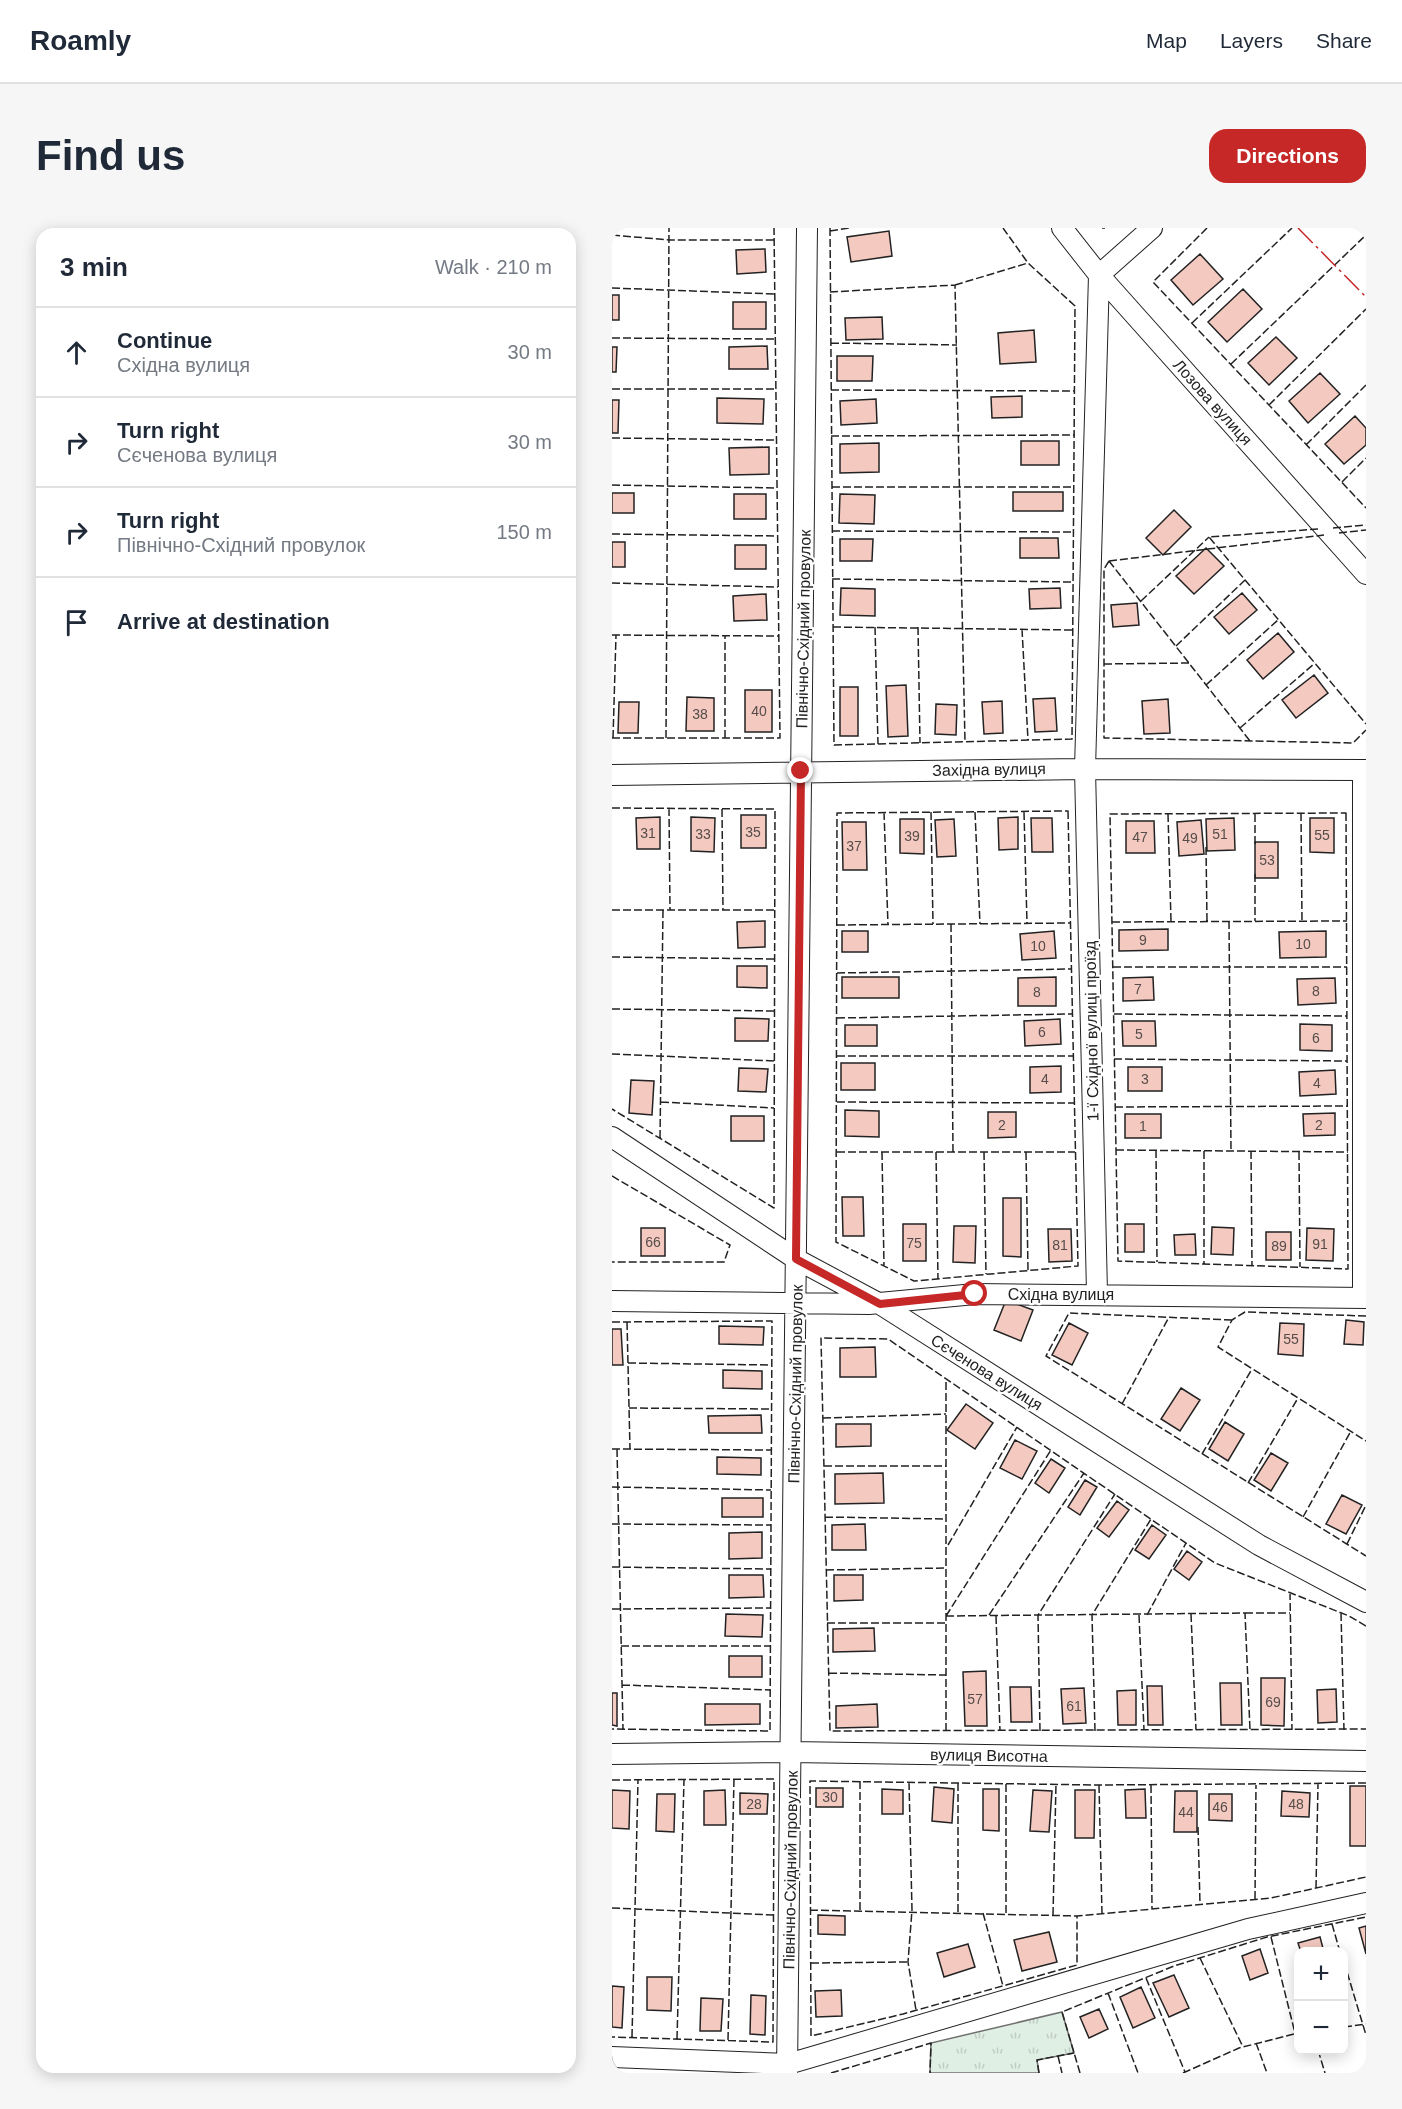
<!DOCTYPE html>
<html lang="en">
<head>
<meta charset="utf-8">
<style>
  :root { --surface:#fff; --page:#f6f6f7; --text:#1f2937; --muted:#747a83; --line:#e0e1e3; --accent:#c62828 }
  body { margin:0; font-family:Arial,sans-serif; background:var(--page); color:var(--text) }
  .controls { position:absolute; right:18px; bottom:18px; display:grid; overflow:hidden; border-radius:12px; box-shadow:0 3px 15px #0003 }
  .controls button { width:54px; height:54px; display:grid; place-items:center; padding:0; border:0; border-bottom:2px solid var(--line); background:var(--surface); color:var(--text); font:30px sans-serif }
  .stop { position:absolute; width:18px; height:18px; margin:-14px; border:4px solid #c62828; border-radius:50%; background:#fff }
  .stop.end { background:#c62828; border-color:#fff; box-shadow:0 2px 6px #0008 }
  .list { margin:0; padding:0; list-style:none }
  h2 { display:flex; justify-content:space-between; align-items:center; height:78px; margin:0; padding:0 24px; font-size:26px }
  h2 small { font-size:20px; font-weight:400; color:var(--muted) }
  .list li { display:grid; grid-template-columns:39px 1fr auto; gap:18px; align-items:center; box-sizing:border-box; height:90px; padding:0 24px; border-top:2px solid var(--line) }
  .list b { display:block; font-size:22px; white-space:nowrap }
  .list p { margin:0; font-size:20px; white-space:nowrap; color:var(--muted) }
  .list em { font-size:20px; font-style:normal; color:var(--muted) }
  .icon { flex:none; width:33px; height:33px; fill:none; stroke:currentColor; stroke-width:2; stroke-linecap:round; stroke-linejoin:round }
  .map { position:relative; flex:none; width:754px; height:1845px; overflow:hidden; border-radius:18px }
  header { display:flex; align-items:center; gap:36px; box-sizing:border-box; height:84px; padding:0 30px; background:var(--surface); border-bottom:2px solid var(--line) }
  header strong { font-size:28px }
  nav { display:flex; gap:33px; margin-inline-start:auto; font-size:21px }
  .intro { display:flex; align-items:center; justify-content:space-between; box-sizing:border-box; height:144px; padding:0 36px }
  h1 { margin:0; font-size:42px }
  .button { padding:15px 27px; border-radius:18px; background:var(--accent); color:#fff; font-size:21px; font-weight:700 }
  main { display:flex; gap:36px; padding:0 36px }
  aside { flex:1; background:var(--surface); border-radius:18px; box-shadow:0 3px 15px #0003 }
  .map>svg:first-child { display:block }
</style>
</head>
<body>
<header>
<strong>Roamly</strong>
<nav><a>Map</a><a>Layers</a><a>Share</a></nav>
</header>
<div class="intro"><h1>Find us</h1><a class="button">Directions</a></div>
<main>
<aside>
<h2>3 min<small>Walk · 210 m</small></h2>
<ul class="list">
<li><svg class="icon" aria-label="ahead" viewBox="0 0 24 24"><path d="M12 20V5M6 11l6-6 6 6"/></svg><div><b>Continue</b><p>Східна вулиця</p></div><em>30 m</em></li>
<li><svg class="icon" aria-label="right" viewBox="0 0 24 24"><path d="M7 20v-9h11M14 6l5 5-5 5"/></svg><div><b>Turn right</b><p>Сєченова вулиця</p></div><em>30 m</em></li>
<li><svg class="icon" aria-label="right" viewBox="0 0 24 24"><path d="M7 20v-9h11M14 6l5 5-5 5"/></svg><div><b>Turn right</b><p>Північно-Східний провулок</p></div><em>150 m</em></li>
<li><svg class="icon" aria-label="arrive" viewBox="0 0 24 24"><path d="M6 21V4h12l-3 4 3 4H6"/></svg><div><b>Arrive at destination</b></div></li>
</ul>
</aside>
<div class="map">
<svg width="754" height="1845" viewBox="0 0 754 1845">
  <defs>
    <pattern id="grass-tufts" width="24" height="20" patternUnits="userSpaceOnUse" patternTransform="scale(1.5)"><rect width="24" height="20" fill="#e0efe3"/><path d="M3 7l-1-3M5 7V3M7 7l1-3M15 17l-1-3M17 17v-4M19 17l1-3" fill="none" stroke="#c0cdc2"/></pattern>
  </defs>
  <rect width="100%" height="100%" fill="#fff"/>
  <path fill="url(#grass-tufts)" stroke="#6f6f6f" stroke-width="1.5" d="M450,1784L462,1825L425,1832L427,1845H318L319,1815Z"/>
  <path fill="#f3c9c0" stroke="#222" stroke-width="1.5" d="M277,3L280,28L239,34L235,9Z
    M153,21L154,44L125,46L124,22Z
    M588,26L611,51L581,77L559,52Z
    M631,61L650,81L615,114L596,94Z
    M0,67H7V92H0Z
    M121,74H154V101H121Z
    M270,89L271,111L234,112L233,90Z
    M422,102L424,134L388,136L386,105Z
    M664,109L685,130L657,157L636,135Z
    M155,118L156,141H117V119Z
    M0,119H5L4,144H0Z
    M225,128H261L260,153H225Z
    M708,145L728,166L696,195L677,173Z
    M410,168V189L380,190L379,169Z
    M105,170L152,171L151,196L105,195Z
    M264,171L265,195L229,197L228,173Z
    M0,172H7L6,205H0Z
    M743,188L754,200V217L732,236L713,216Z
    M409,213H447V237H409Z
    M267,215V244L228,245V216Z
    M157,219V246L118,247L117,220Z
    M401,264H451V283H401Z
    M0,265H22V285H0Z
    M122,266H154V291H122Z
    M228,266L263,267L262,296L227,295Z
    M562,282L579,299L551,327L534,310Z
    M408,310H446L447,330H408Z
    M228,311H261L260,333H228Z
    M0,314H13V339H0Z
    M123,317H154V341H123Z
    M594,320L612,338L582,366L564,348Z
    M229,360L263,361V388L228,387Z
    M448,360L449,380L418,381L417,361Z
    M630,365L645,382L617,406L602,389Z
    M154,366L155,392L122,393L121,368Z
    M525,375L527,397L501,399L499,377Z
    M666,405L682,424L651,451L635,432Z
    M702,447L716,465L684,490L670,472Z
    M294,457L296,508L276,509L274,458Z
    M228,459H246V508H228Z
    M133,462H160V504H133Z
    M75,469L102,470V503H74Z
    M443,470L445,503L423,504L421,471Z
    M556,471L558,505L532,506L530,473Z
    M390,473L391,505L372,506L370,474Z
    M7,474H27L26,505H6Z
    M324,476L345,477L344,507L323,506Z
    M129,587H154V620H129Z
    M48,589V621H25L24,590Z
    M79,589L103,590L102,624L79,623Z
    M406,589V621L387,622L386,590Z
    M419,590H440L441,624H420Z
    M622,590L623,622L595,623L594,591Z
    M698,590H722V625L698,624Z
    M288,591H312V626L288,625Z
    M342,591L344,628L325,629L323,592Z
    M589,592L592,626L567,628L565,594Z
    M514,593H542L543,625H514Z
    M230,594H254L255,642H231Z
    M643,614H666V650H643Z
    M153,693V719L126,720L125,694Z
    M556,701V722L507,723V702Z
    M230,703H256V724H230Z
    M442,703L444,730L410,732L408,706Z
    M714,703V729L668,730L667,704Z
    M125,738H155V760L125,759Z
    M230,749H287V770H230Z
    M444,749V778H406V750Z
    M541,749L542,772L511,773V750Z
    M723,750L724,775L686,777L685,751Z
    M123,790L157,791L156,813H123Z
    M448,791L449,816L413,818L412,793Z
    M510,793H543L544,818H511Z
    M688,796L720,797V823L688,822Z
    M233,797H265V818H233Z
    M229,835H263V862H229Z
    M449,838V864L418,865V839Z
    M516,839H550V863H516Z
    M127,840L156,841L154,864L126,863Z
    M723,842L724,866L688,868L687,844Z
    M19,852L42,853L40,887L17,885Z
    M233,882L267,883V909L233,908Z
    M376,884H404V909L376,910Z
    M723,885V907L692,908L691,886Z
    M513,886H549V910H513Z
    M119,888H152V913H119Z
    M230,969H251L252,1008H231Z
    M391,970H409V1029L391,1028Z
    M291,996H314V1033H291Z
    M513,996H532V1024H513Z
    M342,998H364L363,1035L341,1034Z
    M600,999L622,1000L621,1027L599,1026Z
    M29,1000H53V1028H29Z
    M695,1000L722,1001L721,1033L694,1032Z
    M436,1001H459L460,1033L437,1034Z
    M654,1004H679V1032H654Z
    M583,1006L584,1027H563L562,1007Z
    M394,1072L421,1082L409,1113L382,1102Z
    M734,1092L752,1094L751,1117L732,1116Z
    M457,1095L476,1105L460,1137L440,1127Z
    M668,1095L692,1096L691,1128L666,1126Z
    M107,1098L152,1099L151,1117L107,1116Z
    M0,1101H9L11,1137H0Z
    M263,1119L264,1149H228V1120Z
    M111,1142L150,1143V1161L111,1160Z
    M569,1160L588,1172L568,1203L549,1191Z
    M354,1176L381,1195L363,1221L335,1202Z
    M149,1187L150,1205H97L96,1188Z
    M613,1194L632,1206L616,1233L597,1221Z
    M224,1196H259V1218L224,1219Z
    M403,1212L425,1223L410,1251L388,1240Z
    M659,1225L676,1235L659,1263L642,1252Z
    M105,1229L149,1230V1247L105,1246Z
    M439,1231L453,1240L437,1265L423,1255Z
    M271,1245L272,1275L223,1276V1246Z
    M473,1252L485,1259L468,1287L456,1279Z
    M730,1267L750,1277L734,1306L714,1296Z
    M110,1270H151V1289H110Z
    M505,1273L517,1282L497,1309L485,1300Z
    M253,1296L254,1322H220V1297Z
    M540,1297L554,1307L537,1331L523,1322Z
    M150,1304V1330L117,1331V1305Z
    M575,1323L590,1334L577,1352L562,1341Z
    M117,1347H151L152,1369L117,1370Z
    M222,1347H251V1372L222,1373Z
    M114,1386L151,1387L150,1409L113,1408Z
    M262,1400L263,1423L221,1424V1401Z
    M117,1428H150V1449H117Z
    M374,1443L375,1498H353L351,1444Z
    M649,1450H673L672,1498L649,1497Z
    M608,1455H629L630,1497H609Z
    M535,1458H550L551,1497H536Z
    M398,1459H419L420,1494H399Z
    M472,1460L474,1495L451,1496L449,1461Z
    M724,1461L725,1494L706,1495L705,1462Z
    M524,1462V1497H506L505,1463Z
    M0,1465H5V1498L0,1497Z
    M93,1476H148V1496L93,1497Z
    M265,1476L266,1499L224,1500V1478Z
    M738,1558H754V1618H738Z
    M322,1559L342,1561L340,1595L320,1593Z
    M204,1560H231V1579H204Z
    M270,1561L291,1562V1586H270Z
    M371,1561H387V1603L371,1602Z
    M533,1561L534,1590H514L513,1562Z
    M0,1562L18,1563L17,1601L0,1600Z
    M113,1562L114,1597H92V1563Z
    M421,1562L440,1563L437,1604L418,1603Z
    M463,1562H483L482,1610H463Z
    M563,1563H585V1604H562Z
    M670,1563L698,1565L697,1589L669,1588Z
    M128,1565L156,1566L155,1586H128Z
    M45,1566H63L62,1604L44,1603Z
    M597,1566H620V1593L597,1592Z
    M206,1687L233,1688V1707L206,1706Z
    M754,1698V1726L747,1700Z
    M437,1704L445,1734L410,1743L402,1712Z
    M708,1709L712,1724H689L686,1715Z
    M356,1716L363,1739L332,1749L325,1725Z
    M648,1721L656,1745L638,1752L630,1728Z
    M562,1747L577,1780L557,1789L541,1755Z
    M35,1749H60L59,1783L35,1782Z
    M0,1758L12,1759L10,1800L0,1799Z
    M529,1759L543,1790L521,1800L508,1769Z
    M229,1762L230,1788L204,1789L203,1763Z
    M139,1767L154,1768L153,1807L138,1806Z
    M89,1770L111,1771L109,1803H88Z
    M487,1781L496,1801L477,1810L468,1789Z"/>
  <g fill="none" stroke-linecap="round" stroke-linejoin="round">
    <defs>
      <path id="minor" d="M450,0L487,47L754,346
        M751,542V1070
        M0,547L473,541L754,542
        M0,909L184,1031L268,1076L647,1317L754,1374
        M485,1065L473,541L487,47L540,0
        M0,1073L257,1076L363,1066L754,1070
        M0,1526L179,1524L754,1533
        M0,1829L176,1836L636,1701L754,1675
        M175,1845L195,0"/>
    </defs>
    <use href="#minor" stroke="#222" stroke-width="22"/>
    <use href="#minor" stroke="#fff" stroke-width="20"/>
    <path stroke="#222" stroke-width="1.5" stroke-dasharray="8 3" stroke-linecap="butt" d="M218,0L222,517L460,511L463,78L416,35L391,0
      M490,0H493
      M595,0L541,54L754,280
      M218,3L237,0
      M0,7L57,12H162
      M343,57L416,35
      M0,60L162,66
      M218,64L343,57L353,514
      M580,95L680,0
      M0,110L163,111
      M219,115L345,117
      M619,136L754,7
      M0,161H164
      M219,162L463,163
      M657,177L754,81
      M219,208L463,207
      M0,210L164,212
      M694,217L754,157
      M730,254L754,230
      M0,257L165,260
      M220,259H462
      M721,300L754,297
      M706,301L597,309L754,496
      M220,303L462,304
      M727,305L754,302
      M0,306L166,308
      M497,333L492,341V510L741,515L754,502
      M497,333L712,307
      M497,333L638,513
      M220,351L461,354
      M0,355L166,359
      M529,373L597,309
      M221,399L461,402
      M263,399L266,516
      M306,399L308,515
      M410,401L416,512
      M0,407L167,408
      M564,418L633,352
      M492,436L578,435
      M594,457L666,392
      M628,500L703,435
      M0,510H168L162,0
      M1,510L4,407
      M54,510L57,0
      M113,510V407
      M0,580L163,581L162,980L0,881
      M57,580L58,682
      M110,581L111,682
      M456,583L466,1038L302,1053L224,1014L225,585Z
      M272,584L276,697
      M319,584L321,696
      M363,584L368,696
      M412,584L415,695
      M689,585L690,693
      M734,585L736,1041L506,1033L498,586Z
      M556,586L559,693
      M643,586V616
      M594,619L595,693
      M643,646V693
      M0,682H163
      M617,693L619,923
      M500,694L735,693
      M339,696L341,924
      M225,697L459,695
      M0,729L163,731
      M501,739H735
      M225,745L460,741
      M0,781L163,783
      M502,786L735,788
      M225,790L460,786
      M0,826L163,833
      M225,828H461
      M502,831L735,833
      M49,874L162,880
      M225,874L462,875
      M503,879L735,878
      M48,910L51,682
      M504,922L736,924
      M544,922L545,1034
      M592,923V1036
      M639,923L640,1037
      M225,924H463
      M270,924L272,1038
      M324,924L326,1051
      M372,924L374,1046
      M414,924L416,1042
      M687,924L688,1039
      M0,948L118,1017L112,1034H0
      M754,1088L633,1084L620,1092L606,1119L754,1213
      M620,1092L457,1085L434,1128L754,1328
      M0,1094L160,1093L158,1503L0,1501
      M15,1094L18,1221
      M16,1135L159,1137
      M510,1176L557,1089
      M17,1180L159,1181
      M211,1190L334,1186
      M0,1221L159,1222
      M5,1221L11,1501
      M590,1226L640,1141
      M212,1238H334
      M636,1255L686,1170
      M0,1259L159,1262
      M213,1289L334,1291
      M691,1289L739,1203
      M0,1296L159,1297
      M735,1316L754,1277
      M336,1317L405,1199
      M0,1339L159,1341
      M214,1342L334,1340
      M678,1364L680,1502
      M0,1381L158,1380
      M633,1385H678
      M729,1385L732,1502
      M579,1386L584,1502
      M377,1387L472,1245
      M527,1387L532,1502
      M535,1387L574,1315
      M334,1388L633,1385L638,1502
      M334,1388L439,1222
      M384,1388L388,1503
      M215,1395H334
      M754,1398L737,1388L603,1335L276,1111L209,1110L218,1503L754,1501
      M9,1418H158
      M217,1445L334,1447
      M10,1457L158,1462
      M334,1503V1151
      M428,1503L426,1387L503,1266
      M483,1503L480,1387L539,1291
      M0,1552L162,1551L161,1814L0,1809
      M297,1554L300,1682L296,1734L304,1782
      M754,1555L487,1557L198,1553L199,1808L291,1786L465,1737V1688L659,1670L754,1649
      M394,1556V1686
      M487,1557L490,1686
      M539,1557L540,1681
      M586,1599L588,1676
      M704,1660L706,1556
      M643,1671L644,1557
      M0,1680L162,1687
      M198,1682L465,1688
      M248,1682V1553
      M346,1684V1555
      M371,1685L391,1758
      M441,1687L444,1556
      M720,1696L728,1724
      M659,1709L683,1805
      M588,1730L631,1819
      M732,1734L754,1807
      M199,1735L296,1734
      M534,1750L573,1844
      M496,1765L526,1845
      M732,1799L754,1796
      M20,1809L26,1552
      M65,1811L72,1552
      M116,1812L122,1551
      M644,1815L655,1845
      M706,1822L713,1845
      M446,1828L450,1845
      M219,1845L319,1815L318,1845
      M427,1845L425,1832L462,1825
      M468,1845L450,1784L562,1738L655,1709L754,1689
      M571,1845L627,1820L686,1805"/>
    <path stroke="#c62828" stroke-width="1.5" stroke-dasharray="21 4.5 3 4.5" stroke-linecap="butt" d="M686,0L754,69"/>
  </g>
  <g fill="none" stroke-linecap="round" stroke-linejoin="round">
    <path stroke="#c62828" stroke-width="8" d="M189,543L184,1031L268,1076L363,1066"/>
  </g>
  <g text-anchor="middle" stroke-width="4.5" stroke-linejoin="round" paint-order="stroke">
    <g font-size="14" fill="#564c4a">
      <text x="147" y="488">40</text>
      <text x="88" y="491">38</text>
      <text x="141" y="609">35</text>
      <text x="36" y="610">31</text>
      <text x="91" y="611">33</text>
      <text x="608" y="611">51</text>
      <text x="710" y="612">55</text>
      <text x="300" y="613">39</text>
      <text x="528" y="614">47</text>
      <text x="578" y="615">49</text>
      <text x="242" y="623">37</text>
      <text x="655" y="637">53</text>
      <text x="531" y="717">9</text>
      <text x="691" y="721">10</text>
      <text x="426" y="723">10</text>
      <text x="526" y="766">7</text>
      <text x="704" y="768">8</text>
      <text x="425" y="769">8</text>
      <text x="430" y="809">6</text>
      <text x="527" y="811">5</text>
      <text x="704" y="815">6</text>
      <text x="433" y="856">4</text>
      <text x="533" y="856">3</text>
      <text x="705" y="860">4</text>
      <text x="390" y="902">2</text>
      <text x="707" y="902">2</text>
      <text x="531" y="903">1</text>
      <text x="41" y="1019">66</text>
      <text x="302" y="1020">75</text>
      <text x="708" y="1021">91</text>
      <text x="448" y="1022">81</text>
      <text x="667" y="1023">89</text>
      <text x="679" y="1116">55</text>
      <text x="363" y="1476">57</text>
      <text x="661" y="1479">69</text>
      <text x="462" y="1483">61</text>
      <text x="218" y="1574">30</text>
      <text x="142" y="1581">28</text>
      <text x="684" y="1581">48</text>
      <text x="608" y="1584">46</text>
      <text x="574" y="1589">44</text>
    </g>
    <g font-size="16" fill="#222" stroke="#fff">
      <text transform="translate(601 174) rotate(48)" y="6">Лозова вулиця</text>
      <text transform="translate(191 401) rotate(-89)" y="6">Північно-Східний провулок</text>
      <text transform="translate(377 541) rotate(-1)" y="6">Західна вулиця</text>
      <text transform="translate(479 803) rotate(-91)" y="6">1-ї Східної вулиці проїзд</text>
      <text x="449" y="1072">Східна вулиця</text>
      <text transform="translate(375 1144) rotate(32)" y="6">Сєченова вулиця</text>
      <text transform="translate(183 1156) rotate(-89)" y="6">Північно-Східний провулок</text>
      <text transform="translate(377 1527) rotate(1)" y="6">вулиця Висотна</text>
      <text transform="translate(178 1642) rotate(-89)" y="6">Північно-Східний провулок</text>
    </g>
  </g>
</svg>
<div class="controls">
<button>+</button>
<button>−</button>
</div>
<div class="stop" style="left:363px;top:1066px"></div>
<div class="stop end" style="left:189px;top:543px"></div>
</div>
</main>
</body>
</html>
